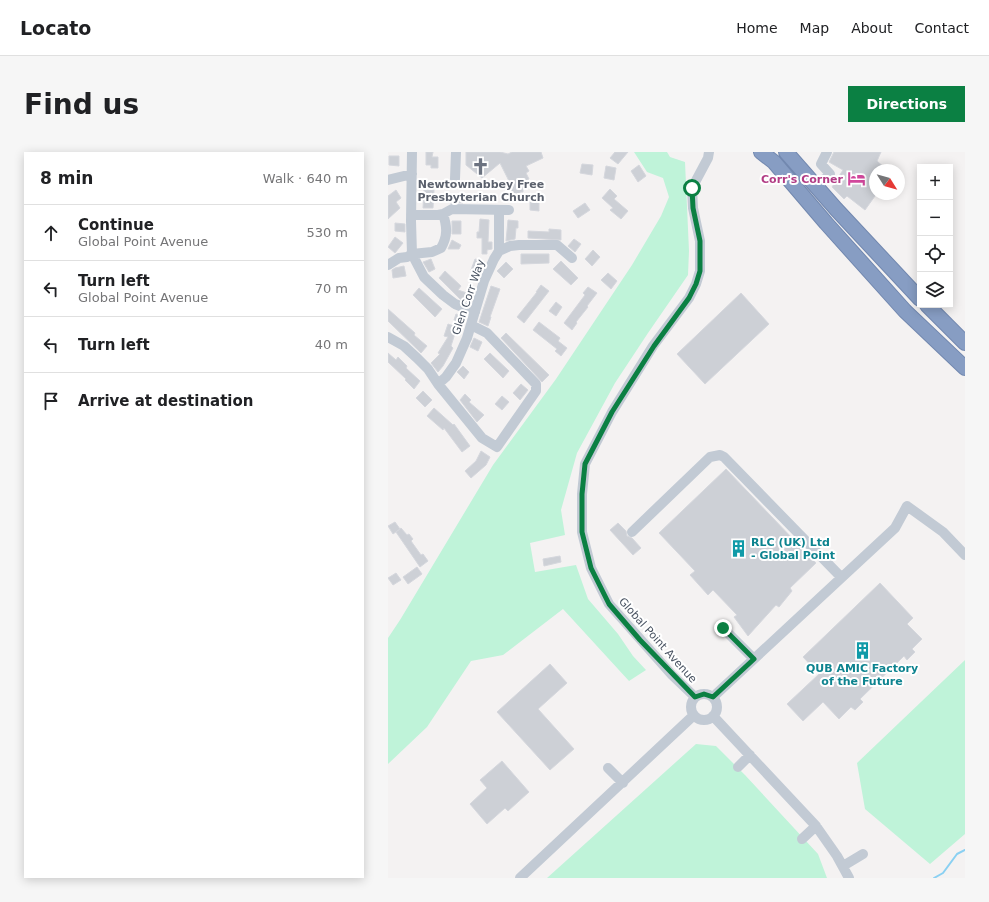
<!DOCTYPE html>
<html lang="en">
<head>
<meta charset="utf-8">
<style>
  :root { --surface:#fff; --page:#f6f6f6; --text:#202124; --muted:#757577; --line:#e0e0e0; --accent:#0b8043 }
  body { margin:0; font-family:"DejaVu Sans",sans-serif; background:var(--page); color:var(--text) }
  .controls { position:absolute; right:12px; top:12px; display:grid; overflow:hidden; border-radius:0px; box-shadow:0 2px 10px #0003 }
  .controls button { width:36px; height:36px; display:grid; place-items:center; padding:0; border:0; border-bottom:1px solid var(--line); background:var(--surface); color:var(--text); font:20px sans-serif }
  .compass { position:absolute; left:481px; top:12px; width:36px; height:36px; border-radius:50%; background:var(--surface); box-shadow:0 2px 10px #0003; rotate:127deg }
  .stop { position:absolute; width:12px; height:12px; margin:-9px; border:3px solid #0b8043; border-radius:50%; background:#fff }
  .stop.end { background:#0b8043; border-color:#fff; box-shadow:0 1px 4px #0008 }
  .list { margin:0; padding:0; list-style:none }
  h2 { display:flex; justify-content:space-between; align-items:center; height:52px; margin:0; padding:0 16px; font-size:17px }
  h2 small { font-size:13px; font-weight:400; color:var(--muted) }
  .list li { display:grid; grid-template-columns:26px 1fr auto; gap:12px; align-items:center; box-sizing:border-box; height:56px; padding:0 16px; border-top:1px solid var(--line) }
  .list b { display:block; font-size:15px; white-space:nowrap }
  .list p { margin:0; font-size:13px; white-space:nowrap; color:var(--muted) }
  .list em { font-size:13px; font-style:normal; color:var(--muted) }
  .icon { flex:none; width:22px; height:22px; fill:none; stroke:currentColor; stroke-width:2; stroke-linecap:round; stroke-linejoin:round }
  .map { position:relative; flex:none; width:577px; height:726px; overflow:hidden; border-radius:0px }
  header { display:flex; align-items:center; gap:24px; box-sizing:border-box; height:56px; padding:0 20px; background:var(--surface); border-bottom:1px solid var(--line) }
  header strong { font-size:19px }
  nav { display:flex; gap:22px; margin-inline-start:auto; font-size:14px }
  .intro { display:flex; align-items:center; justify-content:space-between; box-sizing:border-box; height:96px; padding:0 24px }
  h1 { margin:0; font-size:28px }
  .button { padding:10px 18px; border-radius:0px; background:var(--accent); color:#fff; font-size:14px; font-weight:700 }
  main { display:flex; gap:24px; padding:0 24px }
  aside { flex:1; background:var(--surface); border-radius:0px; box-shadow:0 2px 10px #0003 }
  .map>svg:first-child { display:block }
</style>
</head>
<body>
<header>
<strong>Locato</strong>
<nav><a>Home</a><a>Map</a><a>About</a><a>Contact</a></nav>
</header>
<div class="intro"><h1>Find us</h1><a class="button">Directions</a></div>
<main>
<aside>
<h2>8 min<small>Walk · 640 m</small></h2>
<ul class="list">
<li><svg class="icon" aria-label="ahead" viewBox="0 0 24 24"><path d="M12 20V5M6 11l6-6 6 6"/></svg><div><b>Continue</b><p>Global Point Avenue</p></div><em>530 m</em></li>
<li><svg class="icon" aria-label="left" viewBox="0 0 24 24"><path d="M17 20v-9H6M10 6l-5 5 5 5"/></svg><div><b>Turn left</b><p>Global Point Avenue</p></div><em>70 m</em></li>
<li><svg class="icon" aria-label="left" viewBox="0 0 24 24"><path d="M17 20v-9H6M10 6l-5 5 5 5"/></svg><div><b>Turn left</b></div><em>40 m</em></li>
<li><svg class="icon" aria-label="arrive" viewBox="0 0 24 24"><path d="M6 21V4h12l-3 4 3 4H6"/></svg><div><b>Arrive at destination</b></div></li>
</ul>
</aside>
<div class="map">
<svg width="577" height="726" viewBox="0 0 577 726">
  <rect width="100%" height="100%" fill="#f4f2f2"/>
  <path fill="#bff3d9" d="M246,0H279L282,5L297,10L301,99L300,123L260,181L227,231L189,301L173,358L177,383L142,391L147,420L188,413L200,447L230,482L245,504L258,518L241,529L175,457L115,503L83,509L39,575L0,612V486L12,468L105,313L168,227L244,113L273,64L281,45L275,26L259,20Z
    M577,508V682L542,712L477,657L469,611Z
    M308,592L328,594L357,623L430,702L439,726H159Z"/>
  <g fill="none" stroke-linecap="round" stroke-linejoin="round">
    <path stroke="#8ad0f2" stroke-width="2" d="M546,726L555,721L569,702L577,698"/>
  </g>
  <path fill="#cdd0d6" stroke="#d5d7dd" d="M38,0H45L44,5H50V16H43V13H38Z
    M78,0H112L120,2L124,0H153L155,6L138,14L141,19L138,21L141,27L135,30V40H132V45H123V33L112,11L94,26L78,13Z
    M227,0H240L230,12L222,6Z
    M446,0H493L489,9L499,18H487V44L477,58L459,44L456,47L444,35L455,18L441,10Z
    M1,4H11V14L1,13Z
    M194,12L205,13L204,23L192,21Z
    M251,13L258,24L250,30L243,19Z
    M218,14L228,16L226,28L216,26Z
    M222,37L229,44L226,47L240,59L233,67L222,58L225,56L214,46Z
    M8,38L13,46L8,50L12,56L0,67V44Z
    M36,38H46L45,56H35Z
    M63,43H75V51H62Z
    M142,47L151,48V59L142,58Z
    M197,51L202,58L190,66L185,59Z
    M92,67L101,68L100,90H104V97L99,98V102H94V86H89V80H91Z
    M120,68L130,69V76H128L127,87L118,89Z
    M64,69H73V82H64Z
    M7,71L17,72V80L7,79Z
    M161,77L173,78V88L140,86V79L161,80Z
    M7,85L15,91L7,101L0,95Z
    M186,87L193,92L187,100L180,94Z
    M64,88L73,93L71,97H60Z
    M205,98L212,105L204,114L197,107Z
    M133,102H161V111L133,112Z
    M43,107L47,117L41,120L35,110Z
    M87,107L97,110L92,121L83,118Z
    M173,109L190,126L183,133L165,117Z
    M118,110L125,117L116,126L109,119Z
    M16,114L18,124L5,126L4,118L7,116Z
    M57,119L73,134L70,138L85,143L83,151L72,147L51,126Z
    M220,121L229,129L223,137L213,128Z
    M153,133L161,139L136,171L129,165L149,140H148Z
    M103,134L112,137L102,165H103L100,174L91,170Z
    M200,135L209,141L199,154L200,155L188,170L189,171L184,178L176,171L197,143L195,141Z
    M31,136L54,157L47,165L25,143Z
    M353,141L381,172L317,232L289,202Z
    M168,150L174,155L168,164L161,159Z
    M0,157L27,181L26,183L39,194L33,201L0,169Z
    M68,162L77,165L75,171L66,168Z
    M151,170L172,186L170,189L179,196L173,204L167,199L169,197L145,178Z
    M60,172L69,175L63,194L65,196L55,214L50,220L43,211L52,202L50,201L60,185L56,184Z
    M118,181L161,223L154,230L113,186Z
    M86,186L94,190L90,199L82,195Z
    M0,201L8,208L10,205L19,214L18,216L32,229L26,237L17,228L18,227L0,210Z
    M102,201L121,219L115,226L96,207Z
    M75,214L81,220L76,227L69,220Z
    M133,232L140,238L132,248L125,241Z
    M35,239L44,248L37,255L28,246Z
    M77,242L83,248L81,250L96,263L89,270L72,248Z
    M114,244L121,250L114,258L107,252Z
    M46,256L65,273L66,272L82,294L74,300L56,276L55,278L39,264Z
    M93,299L102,305L98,313L83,326L77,319L88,309Z
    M338,317L428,411L402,436L404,439L391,455L388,453L360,484L346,465L349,463L325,438L320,443L302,423L307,419L271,381Z
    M7,370L12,377L5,382L0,374Z
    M230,371L238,379L239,384L244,386L253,396L245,403L222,378Z
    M13,376L19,383L21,382L25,387L23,389L33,403L35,402L40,409L32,415L8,380Z
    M172,404L173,410L156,414L155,407Z
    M29,415L34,422L20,432L15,425Z
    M8,421L13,428L5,433L0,426Z
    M492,431L525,466L519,472L534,487L524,497L527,500L519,508L516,504L472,547L475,550L467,558L463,555L451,567L435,550L415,569L399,552L431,522L415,505Z
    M162,512L179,531L150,557L186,597L162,618L109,560Z
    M114,609L141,640L120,659L117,656L99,672L82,652L99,636L92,628Z"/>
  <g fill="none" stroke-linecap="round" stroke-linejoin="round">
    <defs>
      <path id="highway" d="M373,0L386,10L438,71L517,159L577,216
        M398,0L448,57L532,147
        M539,153L577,191"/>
    </defs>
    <use href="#highway" stroke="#7288af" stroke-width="16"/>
    <path stroke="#c2cad4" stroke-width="10" d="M24,0L23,69L24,102L36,125L55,143L67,152L87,160
      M67,27L68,0
      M0,28L24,22
      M428,35L442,22L433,12L439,0
      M23,63H50L55,62L64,57L121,58
      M111,99L122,94L131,93H169L184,106
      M0,113L11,106L19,105L24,102L44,100L53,96C60,84 59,74 55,62
      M0,185L16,194L29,206L40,217L50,232L94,286L109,295L148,239V232L99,181L83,173
      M50,232L58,225L68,211L79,186L96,129L106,107L111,99V58
      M244,380L322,305L332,303L336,305L453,425
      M335,476L366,507
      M303 555a13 13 0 1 1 26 0a13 13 0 1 1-26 0Z
      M307,545L284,523L221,452L203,416L194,380V342L197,312L224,260L265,194L301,146L308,132L312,119V89L305,56L304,36L320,6L321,0
      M325,545L507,376L519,354L555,380L577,403
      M325,564L428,674L449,704L461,726
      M350,615L362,603
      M220,616L235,631
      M414,687L428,674
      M455,714L475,702
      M132,726L306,563"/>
    <use href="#highway" stroke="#879dc3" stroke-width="14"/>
  </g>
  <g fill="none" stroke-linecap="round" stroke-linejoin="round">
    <path stroke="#0b8043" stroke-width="5" d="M304,36L305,56L312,89V119L308,132L301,146L266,194L224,260L197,312L194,342V380L203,416L221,452L252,488L307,545L316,542L325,545L366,507L335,476"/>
  </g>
  <defs>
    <symbol id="church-bare" viewBox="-9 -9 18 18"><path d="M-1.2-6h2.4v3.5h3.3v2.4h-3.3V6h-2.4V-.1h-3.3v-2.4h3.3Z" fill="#6b7280" stroke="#fff" stroke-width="2.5" paint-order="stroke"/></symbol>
    <symbol id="hotel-bare" viewBox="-9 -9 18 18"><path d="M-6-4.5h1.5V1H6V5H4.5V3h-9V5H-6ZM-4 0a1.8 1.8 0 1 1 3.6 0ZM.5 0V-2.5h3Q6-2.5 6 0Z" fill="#d1479c" stroke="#fff" stroke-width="2.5" paint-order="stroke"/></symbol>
    <symbol id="building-bare" viewBox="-9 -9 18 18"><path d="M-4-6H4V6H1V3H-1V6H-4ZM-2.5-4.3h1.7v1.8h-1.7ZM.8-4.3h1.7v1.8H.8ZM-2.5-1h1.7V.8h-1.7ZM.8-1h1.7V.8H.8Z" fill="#0f9aa8" stroke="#fff" stroke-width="2.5" paint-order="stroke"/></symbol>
  </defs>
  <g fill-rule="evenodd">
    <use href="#church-bare" x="80" y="2" width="25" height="25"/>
    <use href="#hotel-bare" x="456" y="14" width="25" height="25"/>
    <use href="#building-bare" x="338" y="384" width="25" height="25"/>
    <use href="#building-bare" x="462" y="486" width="25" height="25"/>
  </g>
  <g text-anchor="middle" stroke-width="4" stroke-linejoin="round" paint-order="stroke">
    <g font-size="11" font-weight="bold" fill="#b23c85" stroke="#fff" text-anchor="end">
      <text x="455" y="31">Corr's Corner</text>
    </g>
    <g font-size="11" font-weight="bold" fill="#5b616d" stroke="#fff">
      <text x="93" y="36">Newtownabbey Free<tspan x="93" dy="13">Presbyterian Church</tspan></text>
    </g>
    <g font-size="11" fill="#485261" stroke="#fff">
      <text transform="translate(80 145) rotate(-71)" y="4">Glen Corr Way</text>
      <text transform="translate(270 488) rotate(48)" y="4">Global Point Avenue</text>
    </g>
    <g font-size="11" font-weight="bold" fill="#0d838f" stroke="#fff" text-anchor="start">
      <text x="363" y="394">RLC (UK) Ltd<tspan x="363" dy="13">- Global Point</tspan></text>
      <text x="474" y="520" text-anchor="middle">QUB AMIC Factory<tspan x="474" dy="13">of the Future</tspan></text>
    </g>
  </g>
</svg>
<div class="controls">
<button>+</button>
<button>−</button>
<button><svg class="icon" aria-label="locate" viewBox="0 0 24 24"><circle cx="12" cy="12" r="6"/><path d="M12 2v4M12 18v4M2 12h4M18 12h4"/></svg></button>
<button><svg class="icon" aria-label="layers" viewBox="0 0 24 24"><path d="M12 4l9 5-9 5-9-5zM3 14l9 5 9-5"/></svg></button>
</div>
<svg class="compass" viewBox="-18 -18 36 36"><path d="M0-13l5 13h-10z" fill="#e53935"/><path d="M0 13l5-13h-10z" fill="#757577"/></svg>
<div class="stop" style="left:304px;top:36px"></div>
<div class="stop end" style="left:335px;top:476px"></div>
</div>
</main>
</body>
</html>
